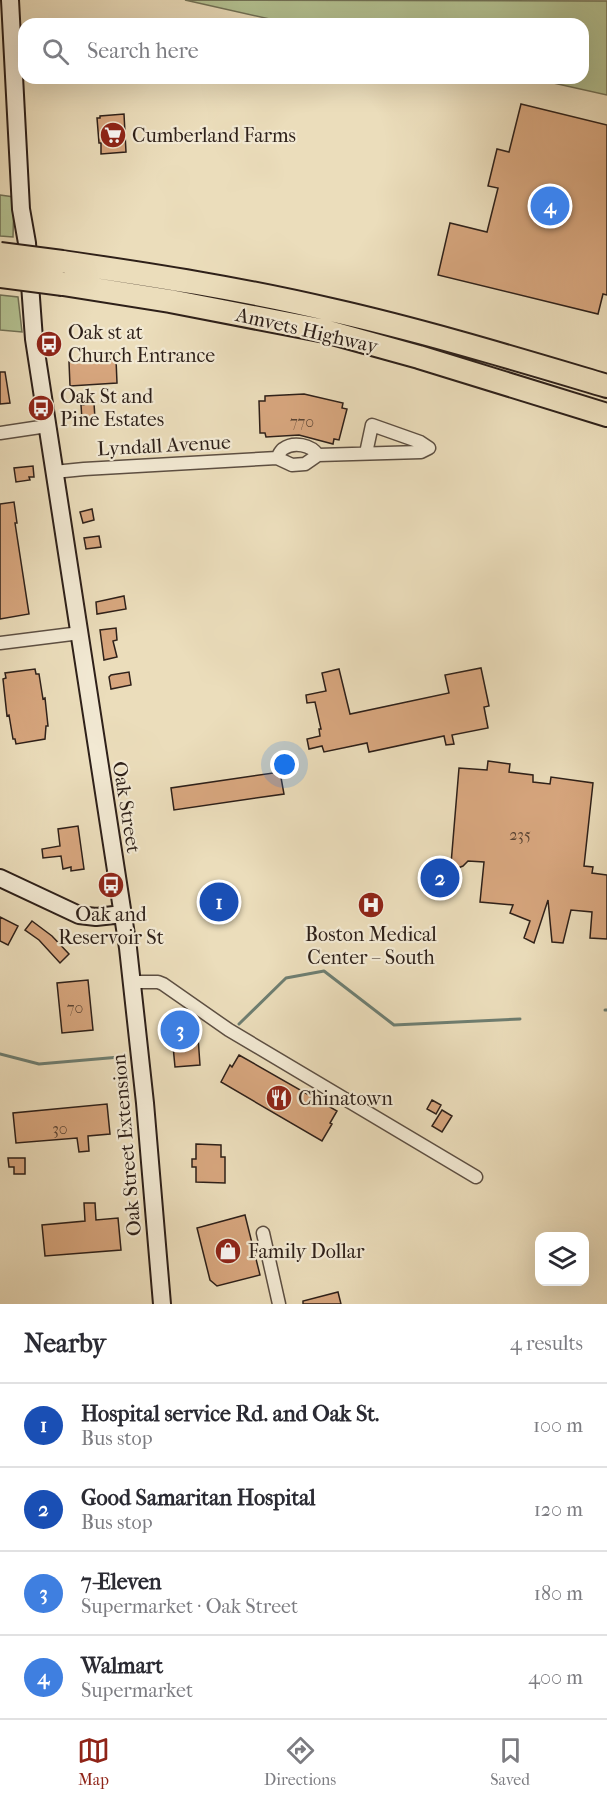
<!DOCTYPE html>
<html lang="en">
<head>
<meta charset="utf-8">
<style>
  :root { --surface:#fff; --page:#f7f7f7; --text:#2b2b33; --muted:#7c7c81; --line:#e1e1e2; --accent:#8f2418 }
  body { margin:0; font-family:"IM FELL French Canon",serif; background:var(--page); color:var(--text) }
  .controls { position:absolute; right:18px; bottom:18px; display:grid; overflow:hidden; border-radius:12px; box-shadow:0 6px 24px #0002 }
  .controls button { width:54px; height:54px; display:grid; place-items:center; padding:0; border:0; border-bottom:2px solid var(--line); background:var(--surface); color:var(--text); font:30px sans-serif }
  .you { position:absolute; left:285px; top:765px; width:21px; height:21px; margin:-15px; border:4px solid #fff; border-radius:50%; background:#1a73e8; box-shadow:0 0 0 9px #1a73e833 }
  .badge { display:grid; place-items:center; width:39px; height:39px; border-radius:50%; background:var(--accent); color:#fff; font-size:20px; font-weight:700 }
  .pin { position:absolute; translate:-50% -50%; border:3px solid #fff; box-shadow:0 2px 6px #0006 }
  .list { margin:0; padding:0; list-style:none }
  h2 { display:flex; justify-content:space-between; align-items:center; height:78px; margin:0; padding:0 24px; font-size:26px }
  h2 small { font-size:20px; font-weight:400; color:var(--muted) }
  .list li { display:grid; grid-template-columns:39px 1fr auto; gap:18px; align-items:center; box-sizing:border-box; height:84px; padding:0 24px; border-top:2px solid var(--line) }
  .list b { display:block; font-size:22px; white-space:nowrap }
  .list p { margin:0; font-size:20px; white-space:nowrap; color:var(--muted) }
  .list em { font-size:20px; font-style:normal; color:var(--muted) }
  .icon { flex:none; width:33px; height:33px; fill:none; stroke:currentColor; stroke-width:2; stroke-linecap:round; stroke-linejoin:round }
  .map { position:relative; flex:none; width:607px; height:1304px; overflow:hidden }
  .search { position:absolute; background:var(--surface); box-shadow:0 6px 24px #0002; left:18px; right:18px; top:18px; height:66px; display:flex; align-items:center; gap:15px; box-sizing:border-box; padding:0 21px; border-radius:18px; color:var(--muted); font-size:22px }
  .sheet { height:414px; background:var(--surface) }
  nav { display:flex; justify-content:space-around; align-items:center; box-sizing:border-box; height:84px; border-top:2px solid var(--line); background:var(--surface); font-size:16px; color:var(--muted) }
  nav a { display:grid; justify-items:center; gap:3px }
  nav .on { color:var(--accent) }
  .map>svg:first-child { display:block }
</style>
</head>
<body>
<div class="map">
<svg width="607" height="1304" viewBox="0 0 607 1304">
  <rect width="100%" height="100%" fill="#ebddbb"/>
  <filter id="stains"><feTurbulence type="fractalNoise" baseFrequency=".00333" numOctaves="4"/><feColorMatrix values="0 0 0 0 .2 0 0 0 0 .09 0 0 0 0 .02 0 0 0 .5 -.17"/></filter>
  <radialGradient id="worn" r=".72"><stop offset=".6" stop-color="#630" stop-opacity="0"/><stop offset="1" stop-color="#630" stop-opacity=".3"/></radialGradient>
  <path fill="#b4c292" stroke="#717156" stroke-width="1.5" d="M185,0L607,1V95L531,78H583V24H292Z
    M0,195L14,197L13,237L0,236Z
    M0,295L18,297L22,332L0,330Z"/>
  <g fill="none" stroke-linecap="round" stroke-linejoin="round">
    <path stroke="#6e7e71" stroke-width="3" d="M605,1010H607
      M239,1024L286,978L324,971L394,1025L520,1019
      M0,1054L39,1064L120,1057"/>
  </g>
  <path fill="#d7a67e" stroke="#2e2019" stroke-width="1.5" d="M521,104L607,125V295L603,294L598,314L438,275L450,223L487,232L498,188L488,186L497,149L509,152Z
    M124,114L126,152L101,154V143H99L97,118H100V116Z
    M116,359L117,383L70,386L69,362Z
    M0,372H5L10,403L0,404Z
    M304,394L343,403L342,408L347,409L339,440L334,439L333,444L299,435L266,437L265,433H260L259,401H265V396Z
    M94,403L95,419L82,420L81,405Z
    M33,466L34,477H29L30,480L16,482L14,468Z
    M14,502L17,523H15L29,614L0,619V504Z
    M92,509L94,520L83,523L80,512Z
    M99,536L101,547L86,549L84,538Z
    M124,596L126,609L97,614L96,602Z
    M116,628L117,640L113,641L117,657L104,660L100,630Z
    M481,668L489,706L484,707L488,728L452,735L454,744L446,745L444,736L369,752L367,743L324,752L322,746L309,749L307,739L320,736L319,729H321L315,702L307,703L306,695L326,691L322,673L339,669L350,714L449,693L445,675Z
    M35,669L36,674H39L43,699L45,698L48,726H46L45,739L16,744L15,739H13L9,715L7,716L3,679L6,678L5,673Z
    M129,672L131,685L111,689L109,677L111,675Z
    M488,761L510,764L509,772L533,775V782L550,784L551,777L593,783L584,866L593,867L592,873L607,875V939L590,938L592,912L571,910L563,943L552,942L548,900L534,943L524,938L530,921L510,913L513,905L480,902L484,862L468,861L463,866L458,868L454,867L451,864L459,768L487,770Z
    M280,772L284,794L174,810L171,788Z
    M78,826L84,869L71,871V867L63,869L61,856L43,858L42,849L60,846L58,829Z
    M0,917L18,926L8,945L0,941Z
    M32,921L52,936L69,954L60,963L39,940L25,930Z
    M88,980L93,1030L62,1033L57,983Z
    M186,1013L197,1023L200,1065L175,1067L173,1046H168L165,1015Z
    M239,1055L337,1111L330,1123L332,1124L322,1141L221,1082L230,1065L232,1067Z
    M432,1100L441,1105L436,1114L427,1109Z
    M107,1104L110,1134L88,1136L89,1151L79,1152L77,1138L16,1143L13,1113Z
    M442,1110L452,1116L442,1132L432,1126Z
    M196,1144L221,1145V1157H225V1183L196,1182V1167H192V1159H196Z
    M8,1158H25V1174H14V1167H9Z
    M84,1203H95L96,1220L118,1218L121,1250L45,1256L42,1225L85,1221Z
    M245,1215L260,1275L217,1286L210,1280L197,1228Z
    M338,1292L341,1304H303V1301Z"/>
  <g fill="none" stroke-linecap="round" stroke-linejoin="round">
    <defs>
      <path id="street" d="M0,433L47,426
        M277,458C279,455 280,451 283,449C294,441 311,445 318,455
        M54,472L84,469L277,458L292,465L305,464L318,455L421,452L429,448L420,442L372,425L366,453
        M0,643L80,633
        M132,982H158L163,984L229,1030L476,1177
        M263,1233L279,1304"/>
      <path id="secondary" d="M10,0L21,209L27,243L34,339L128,948L145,1103L162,1304
        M0,878L79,915L96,917L123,914"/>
      <path id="highway" d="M62,262C152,275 242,289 331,310C424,331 516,359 607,386
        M63,284L170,301L325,331L419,357L607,415"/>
    </defs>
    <use href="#street" stroke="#5d4f42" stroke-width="15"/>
    <use href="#secondary" stroke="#2e2019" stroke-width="20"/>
    <use href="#highway" stroke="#2e2019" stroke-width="26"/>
    <use href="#street" stroke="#f2e9d3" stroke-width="12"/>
    <use href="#secondary" stroke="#f2e9d3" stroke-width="16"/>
    <use href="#highway" stroke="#ebddbb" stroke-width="22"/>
    <defs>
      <path id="highway-bridge" d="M0,254L62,262
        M0,276L63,284"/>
    </defs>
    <use href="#highway-bridge" stroke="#2e2019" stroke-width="26" stroke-linecap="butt"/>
    <use href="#highway-bridge" stroke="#ebddbb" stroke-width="22"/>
  </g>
  <defs>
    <symbol id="supermarket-disc" viewBox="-11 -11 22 22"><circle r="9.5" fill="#8f2418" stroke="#f2e9d3"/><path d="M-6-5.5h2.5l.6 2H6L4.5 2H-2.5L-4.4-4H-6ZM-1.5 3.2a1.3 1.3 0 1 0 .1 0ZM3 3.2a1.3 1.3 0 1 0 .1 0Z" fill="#fff"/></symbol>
    <symbol id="bus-disc" viewBox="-11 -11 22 22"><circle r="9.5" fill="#8f2418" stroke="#f2e9d3"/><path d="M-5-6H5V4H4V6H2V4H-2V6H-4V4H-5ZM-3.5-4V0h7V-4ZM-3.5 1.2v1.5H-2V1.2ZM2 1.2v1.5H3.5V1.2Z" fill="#fff"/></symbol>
    <symbol id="hospital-disc" viewBox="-11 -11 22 22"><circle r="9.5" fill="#8f2418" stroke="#f2e9d3"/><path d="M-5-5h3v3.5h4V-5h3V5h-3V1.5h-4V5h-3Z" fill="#fff"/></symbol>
    <symbol id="restaurant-disc" viewBox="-11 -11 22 22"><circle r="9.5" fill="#8f2418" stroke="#f2e9d3"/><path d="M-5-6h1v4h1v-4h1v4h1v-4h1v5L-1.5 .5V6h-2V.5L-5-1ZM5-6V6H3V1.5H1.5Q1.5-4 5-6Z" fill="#fff"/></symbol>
    <symbol id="shop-disc" viewBox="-11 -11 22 22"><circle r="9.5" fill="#8f2418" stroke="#f2e9d3"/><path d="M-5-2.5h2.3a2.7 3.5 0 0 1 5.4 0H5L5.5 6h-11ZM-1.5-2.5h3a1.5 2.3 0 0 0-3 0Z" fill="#fff"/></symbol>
  </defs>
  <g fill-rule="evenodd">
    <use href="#supermarket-disc" x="98" y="120" width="30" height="30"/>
    <use href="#bus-disc" x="34" y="329" width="30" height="30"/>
    <use href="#bus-disc" x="26" y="393" width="30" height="30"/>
    <use href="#bus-disc" x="96" y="870" width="30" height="30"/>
    <use href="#hospital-disc" x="356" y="890" width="30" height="30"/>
    <use href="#restaurant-disc" x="264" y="1083" width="30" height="30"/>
    <use href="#shop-disc" x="213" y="1236" width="30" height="30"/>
  </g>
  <g text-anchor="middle" stroke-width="4.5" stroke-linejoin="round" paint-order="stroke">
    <g font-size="16" fill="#584232">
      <text x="302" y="427">770</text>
      <text x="520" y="840">235</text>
      <text x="75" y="1013">70</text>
      <text x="60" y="1134">30</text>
    </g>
    <g font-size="20" fill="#2e2019" stroke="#f2e9d3" text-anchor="start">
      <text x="132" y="142">Cumberland Farms</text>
      <text x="68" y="339">Oak st at<tspan x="68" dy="23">Church Entrance</tspan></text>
      <text x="60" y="403">Oak St and<tspan x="60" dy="23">Pine Estates</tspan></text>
      <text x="111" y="921" text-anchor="middle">Oak and<tspan x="111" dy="23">Reservoir St</tspan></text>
      <text x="371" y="941" text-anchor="middle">Boston Medical<tspan x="371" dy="23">Center – South</tspan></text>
      <text x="298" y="1105">Chinatown</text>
      <text x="248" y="1258">Family Dollar</text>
    </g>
    <g font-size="20" fill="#2e2019" stroke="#f2e9d3">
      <text transform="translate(307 330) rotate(13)" y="7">Amvets Highway</text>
      <text transform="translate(164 445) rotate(-3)" y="7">Lyndall Avenue</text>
      <text transform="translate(127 807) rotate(81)" y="7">Oak Street</text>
      <text transform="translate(126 1145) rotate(-95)" y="7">Oak Street Extension</text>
    </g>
  </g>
  <rect width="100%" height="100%" filter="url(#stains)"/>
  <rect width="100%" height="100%" fill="url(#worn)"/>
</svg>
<div class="controls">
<button><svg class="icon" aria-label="layers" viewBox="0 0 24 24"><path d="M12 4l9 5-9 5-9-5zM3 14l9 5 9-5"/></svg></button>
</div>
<div class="you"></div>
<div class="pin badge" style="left:219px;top:902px;background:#1a4fb4">1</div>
<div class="pin badge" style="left:440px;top:878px;background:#1a4fb4">2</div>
<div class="pin badge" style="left:180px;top:1030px;background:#3f7fe0">3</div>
<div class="pin badge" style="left:550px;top:206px;background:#3f7fe0">4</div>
<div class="search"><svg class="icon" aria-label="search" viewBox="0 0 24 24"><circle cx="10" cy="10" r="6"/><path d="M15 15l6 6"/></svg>Search here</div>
</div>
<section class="sheet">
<h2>Nearby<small>4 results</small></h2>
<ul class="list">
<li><span class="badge" style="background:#1a4fb4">1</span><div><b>Hospital service Rd. and Oak St.</b><p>Bus stop</p></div><em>100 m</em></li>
<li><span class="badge" style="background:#1a4fb4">2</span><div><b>Good Samaritan Hospital</b><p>Bus stop</p></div><em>120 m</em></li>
<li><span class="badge" style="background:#3f7fe0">3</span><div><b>7-Eleven</b><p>Supermarket · Oak Street</p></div><em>180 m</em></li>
<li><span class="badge" style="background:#3f7fe0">4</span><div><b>Walmart</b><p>Supermarket</p></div><em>400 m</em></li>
</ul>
</section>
<nav>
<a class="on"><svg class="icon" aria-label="map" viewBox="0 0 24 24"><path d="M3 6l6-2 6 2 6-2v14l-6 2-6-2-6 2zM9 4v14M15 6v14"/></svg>Map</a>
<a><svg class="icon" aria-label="directions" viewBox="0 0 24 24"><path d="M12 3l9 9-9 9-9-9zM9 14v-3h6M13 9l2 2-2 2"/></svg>Directions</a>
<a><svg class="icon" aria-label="saved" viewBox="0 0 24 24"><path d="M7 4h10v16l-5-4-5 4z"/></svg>Saved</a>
</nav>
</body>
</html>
